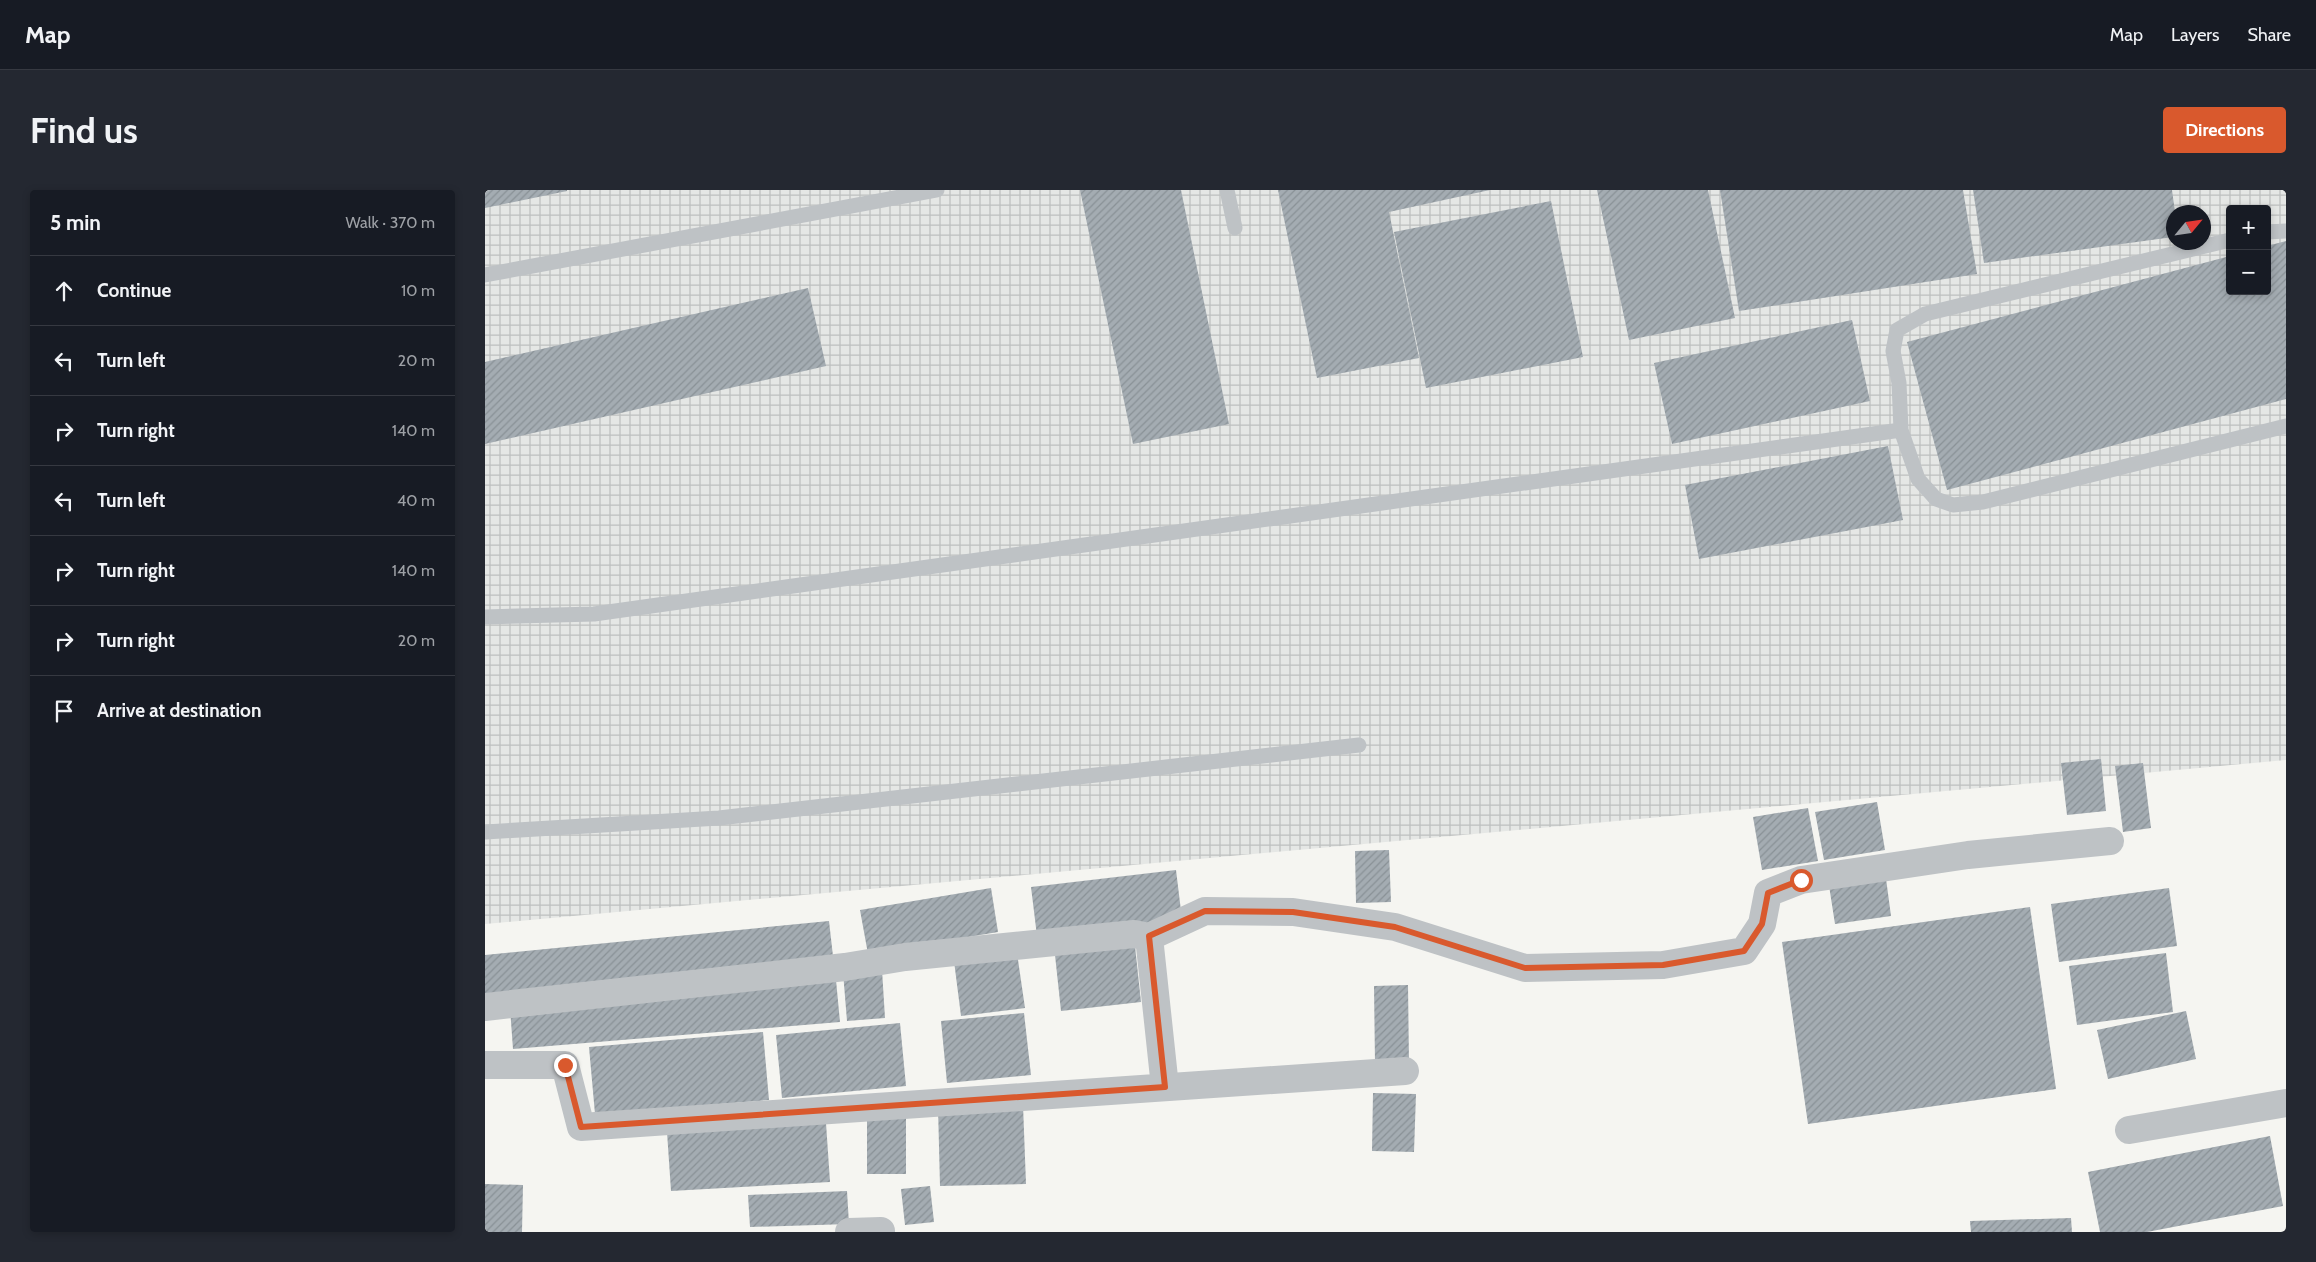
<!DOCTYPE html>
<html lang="en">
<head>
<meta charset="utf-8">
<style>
  :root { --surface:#171b24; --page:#242831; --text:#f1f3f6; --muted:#9ea1a6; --line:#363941; --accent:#d9592d }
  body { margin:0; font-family:Cabin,sans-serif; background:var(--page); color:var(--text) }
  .controls { position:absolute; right:15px; top:15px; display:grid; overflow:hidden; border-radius:5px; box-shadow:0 2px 8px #0003 }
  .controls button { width:45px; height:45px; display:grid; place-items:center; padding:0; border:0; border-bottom:1px solid var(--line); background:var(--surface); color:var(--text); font:25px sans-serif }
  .compass { position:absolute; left:1681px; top:15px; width:45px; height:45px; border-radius:50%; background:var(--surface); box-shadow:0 2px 8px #0003; rotate:61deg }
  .stop { position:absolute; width:15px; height:15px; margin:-11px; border:4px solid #d9592d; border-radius:50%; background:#fff }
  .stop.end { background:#d9592d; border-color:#fff; box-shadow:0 1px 5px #0008 }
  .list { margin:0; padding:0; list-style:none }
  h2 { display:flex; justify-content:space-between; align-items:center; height:65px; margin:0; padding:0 20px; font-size:21px }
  h2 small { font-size:16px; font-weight:400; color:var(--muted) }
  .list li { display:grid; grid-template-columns:32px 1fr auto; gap:15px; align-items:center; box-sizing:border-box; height:70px; padding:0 20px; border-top:1px solid var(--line) }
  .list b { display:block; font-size:19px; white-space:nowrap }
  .list em { font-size:16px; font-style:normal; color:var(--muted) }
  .icon { flex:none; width:28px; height:28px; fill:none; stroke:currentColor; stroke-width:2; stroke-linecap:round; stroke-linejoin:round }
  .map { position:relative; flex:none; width:1801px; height:1042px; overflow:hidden; border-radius:5px }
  header { display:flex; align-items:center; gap:30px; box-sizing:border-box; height:70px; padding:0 25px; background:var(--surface); border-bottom:1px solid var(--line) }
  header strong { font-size:24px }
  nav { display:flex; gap:28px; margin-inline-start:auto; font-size:18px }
  .intro { display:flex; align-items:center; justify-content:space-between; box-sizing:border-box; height:120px; padding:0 30px }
  h1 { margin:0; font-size:35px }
  .button { padding:12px 22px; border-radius:5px; background:var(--accent); color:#fff; font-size:18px; font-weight:700 }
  main { display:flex; gap:30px; padding:0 30px }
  aside { flex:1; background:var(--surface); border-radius:5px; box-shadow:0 2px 8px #0003 }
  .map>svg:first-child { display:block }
</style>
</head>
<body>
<header>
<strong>Map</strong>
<nav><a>Map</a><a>Layers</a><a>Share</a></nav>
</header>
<div class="intro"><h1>Find us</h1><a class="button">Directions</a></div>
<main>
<aside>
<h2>5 min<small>Walk · 370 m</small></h2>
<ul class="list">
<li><svg class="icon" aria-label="ahead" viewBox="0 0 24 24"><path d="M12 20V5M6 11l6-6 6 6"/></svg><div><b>Continue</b></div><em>10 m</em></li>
<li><svg class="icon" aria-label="left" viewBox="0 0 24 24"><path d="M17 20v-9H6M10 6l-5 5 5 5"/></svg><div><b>Turn left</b></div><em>20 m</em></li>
<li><svg class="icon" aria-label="right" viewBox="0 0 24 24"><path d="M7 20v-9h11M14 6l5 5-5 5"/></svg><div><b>Turn right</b></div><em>140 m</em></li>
<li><svg class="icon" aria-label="left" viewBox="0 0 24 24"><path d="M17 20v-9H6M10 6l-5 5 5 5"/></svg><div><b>Turn left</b></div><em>40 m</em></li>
<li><svg class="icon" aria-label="right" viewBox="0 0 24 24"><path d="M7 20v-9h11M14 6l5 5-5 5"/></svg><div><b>Turn right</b></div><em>140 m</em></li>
<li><svg class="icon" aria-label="right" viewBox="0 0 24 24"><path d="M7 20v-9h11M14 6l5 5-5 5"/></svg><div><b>Turn right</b></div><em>20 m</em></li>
<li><svg class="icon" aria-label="arrive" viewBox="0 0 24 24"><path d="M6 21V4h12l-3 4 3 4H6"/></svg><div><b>Arrive at destination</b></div></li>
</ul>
</aside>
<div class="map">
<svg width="1801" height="1042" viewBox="0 0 1801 1042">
  <defs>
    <pattern id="industrial-grid" width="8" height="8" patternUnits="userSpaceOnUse" patternTransform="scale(1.25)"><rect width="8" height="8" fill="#e5e7e5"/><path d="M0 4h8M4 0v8" fill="none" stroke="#bdc0bf"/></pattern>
    <pattern id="building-hatch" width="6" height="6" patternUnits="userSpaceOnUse" patternTransform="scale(1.25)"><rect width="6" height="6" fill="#a4acb2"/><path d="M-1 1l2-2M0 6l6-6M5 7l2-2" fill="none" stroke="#899196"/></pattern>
  </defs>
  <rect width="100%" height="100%" fill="#f5f5f1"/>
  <path fill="url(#industrial-grid)" fill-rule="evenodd" d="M0,0H1801V570L0,734ZM1745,19H1782V101H1745ZM1688,22H1718V52H1688Z"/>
  <path fill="url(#building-hatch)" d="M0,0H82V1L0,18Z
    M595,0H696L744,234L648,254Z
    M793,0H1005L904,22L934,168L832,188Z
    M1112,0H1223L1250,128L1144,150Z
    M1235,0H1478L1492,84L1254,121Z
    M1488,0H1687L1690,22L1688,47L1499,73Z
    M1066,11L1098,167L941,198L909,42Z
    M1801,51V209L1462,300L1422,152L1745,66V101H1782V56Z
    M323,98L341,176L0,254V172Z
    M1367,130L1385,211L1187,254L1169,173Z
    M1403,256L1418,330L1214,369L1200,295Z
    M1616,569L1621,621L1582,625L1576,573Z
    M1658,573L1666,638L1638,642L1630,576Z
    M1392,612L1400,660L1339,670L1330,622Z
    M1323,618L1333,671L1277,680L1268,627Z
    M904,660L906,712L871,713L870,661Z
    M691,680L697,729L552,746L546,697Z
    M1400,681L1406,726L1350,734L1343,689Z
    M506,698L513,742L383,764L375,720Z
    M1684,698L1692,756L1574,772L1566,714Z
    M1545,717L1571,899L1323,934L1297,752Z
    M344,731L349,775L0,810V765Z
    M650,756L656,812L576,821L570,765Z
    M532,763L540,818L476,826L469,771Z
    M1681,763L1688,822L1592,835L1584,776Z
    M397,780L400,828L362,831L358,782Z
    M351,790L355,832L28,859L25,818Z
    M923,795L924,873H890L889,796Z
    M1701,821L1711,869L1623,889L1612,840Z
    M539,823L546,885L462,893L456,831Z
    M415,833L421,896L297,908L291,845Z
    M278,842L284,910L110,924L104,857Z
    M888,903L931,904L929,962L887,961Z
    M538,915L541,994L455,996L453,917Z
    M382,927L421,928V984H382Z
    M341,933L345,992L186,1001L182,942Z
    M1785,946L1798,1016L1662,1042H1615L1603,982Z
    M0,994L38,995L37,1042H0Z
    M445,996L449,1032L420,1035L416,999Z
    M362,1001L364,1034L265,1037L263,1005Z
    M1586,1028L1587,1042H1486L1485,1031Z"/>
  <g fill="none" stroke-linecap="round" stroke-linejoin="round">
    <path stroke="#bec2c5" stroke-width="15" d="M742,0L750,38
      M1782,42L1801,41
      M1745,50L1440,124L1412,140L1408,161L1414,193L1416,240L1433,289L1451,309L1468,315L1498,312L1801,236
      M0,85L452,0
      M0,427L109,424L1416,240
      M0,642L234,628L874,555"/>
    <path stroke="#bec2c5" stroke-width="28" d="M0,817L360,777L420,767L649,744L664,747
      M0,875H80L96,937L920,881
      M680,897L664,747L720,721L808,722L910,737L1040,778L1178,775L1259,761L1277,734L1283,703L1316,690L1483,665L1625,651
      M1644,940L1801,913
      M364,1042L396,1041"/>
  </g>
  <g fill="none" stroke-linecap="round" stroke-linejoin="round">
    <path stroke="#d9592d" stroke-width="6" d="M80,875L96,937L680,897L664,746L720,721L808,722L910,737L1040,778L1178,775L1259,761L1277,734L1283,703L1316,690"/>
  </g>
</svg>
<div class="controls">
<button>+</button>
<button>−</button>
</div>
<svg class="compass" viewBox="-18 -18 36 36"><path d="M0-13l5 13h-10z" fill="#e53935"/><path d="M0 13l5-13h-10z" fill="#9ea1a6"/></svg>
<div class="stop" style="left:1316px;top:690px"></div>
<div class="stop end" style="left:80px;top:875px"></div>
</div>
</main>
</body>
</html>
